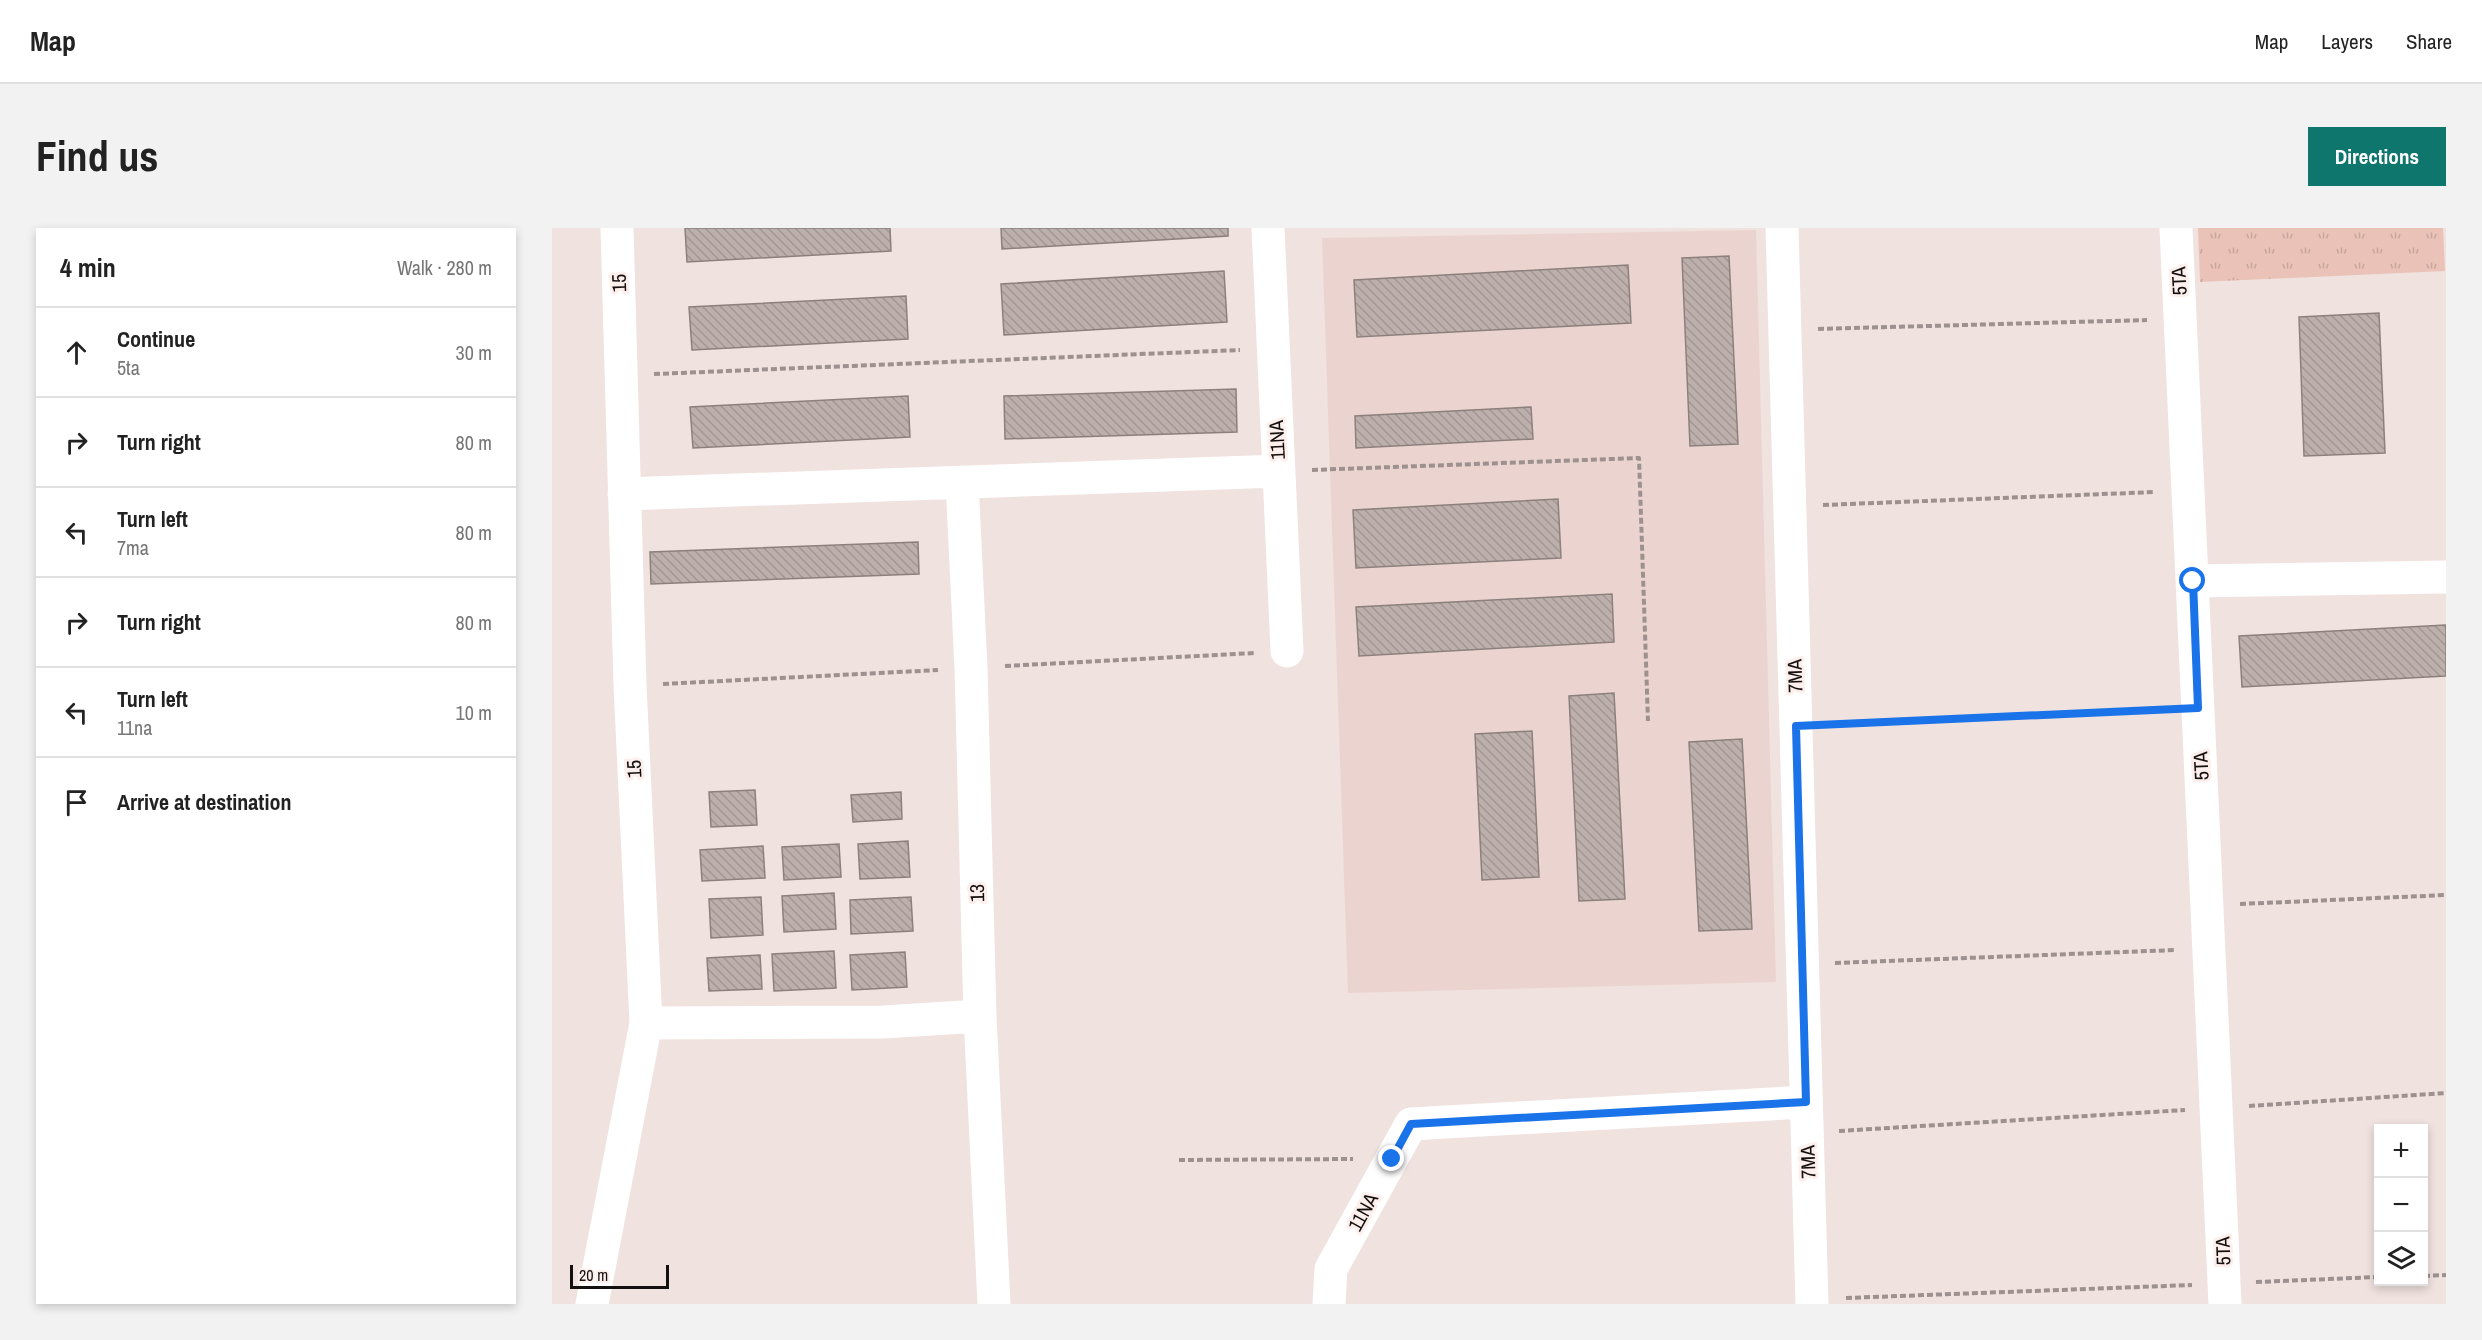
<!DOCTYPE html>
<html lang="en">
<head>
<meta charset="utf-8">
<style>
  :root { --surface:#fff; --page:#f2f2f2; --text:#222; --muted:#767676; --line:#e0e0e0; --accent:#0f766e }
  body { margin:0; font-family:"Archivo Narrow",sans-serif; background:var(--page); color:var(--text) }
  .controls { position:absolute; right:18px; bottom:18px; display:grid; overflow:hidden; border-radius:0px; box-shadow:0 3px 9px #0003 }
  .controls button { width:54px; height:54px; display:grid; place-items:center; padding:0; border:0; border-bottom:2px solid var(--line); background:var(--surface); color:var(--text); font:30px sans-serif }
  .scale { position:absolute; left:18px; bottom:15px; width:99px; box-sizing:border-box; padding-left:6px; border:3px solid #14100f; border-top:0; font-size:16px; line-height:21px; white-space:nowrap; color:#14100f; -webkit-text-stroke:4px #fdefeb; paint-order:stroke }
  .stop { position:absolute; width:18px; height:18px; margin:-14px; border:4px solid #1a73e8; border-radius:50%; background:#fff }
  .stop.end { background:#1a73e8; border-color:#fff; box-shadow:0 2px 6px #0008 }
  .list { margin:0; padding:0; list-style:none }
  h2 { display:flex; justify-content:space-between; align-items:center; height:78px; margin:0; padding:0 24px; font-size:26px }
  h2 small { font-size:20px; font-weight:400; color:var(--muted) }
  .list li { display:grid; grid-template-columns:39px 1fr auto; gap:18px; align-items:center; box-sizing:border-box; height:90px; padding:0 24px; border-top:2px solid var(--line) }
  .list b { display:block; font-size:22px; white-space:nowrap }
  .list p { margin:0; font-size:20px; white-space:nowrap; color:var(--muted) }
  .list em { font-size:20px; font-style:normal; color:var(--muted) }
  .icon { flex:none; width:33px; height:33px; fill:none; stroke:currentColor; stroke-width:2; stroke-linecap:round; stroke-linejoin:round }
  .map { position:relative; flex:none; width:1894px; height:1076px; overflow:hidden; border-radius:0px }
  header { display:flex; align-items:center; gap:36px; box-sizing:border-box; height:84px; padding:0 30px; background:var(--surface); border-bottom:2px solid var(--line) }
  header strong { font-size:28px }
  nav { display:flex; gap:33px; margin-inline-start:auto; font-size:21px }
  .intro { display:flex; align-items:center; justify-content:space-between; box-sizing:border-box; height:144px; padding:0 36px }
  h1 { margin:0; font-size:42px }
  .button { padding:15px 27px; border-radius:0px; background:var(--accent); color:#fff; font-size:21px; font-weight:700 }
  main { display:flex; gap:36px; padding:0 36px }
  aside { flex:1; background:var(--surface); border-radius:0px; box-shadow:0 3px 9px #0003 }
  .map>svg:first-child { display:block }
</style>
</head>
<body>
<header>
<strong>Map</strong>
<nav><a>Map</a><a>Layers</a><a>Share</a></nav>
</header>
<div class="intro"><h1>Find us</h1><a class="button">Directions</a></div>
<main>
<aside>
<h2>4 min<small>Walk · 280 m</small></h2>
<ul class="list">
<li><svg class="icon" aria-label="ahead" viewBox="0 0 24 24"><path d="M12 20V5M6 11l6-6 6 6"/></svg><div><b>Continue</b><p>5ta</p></div><em>30 m</em></li>
<li><svg class="icon" aria-label="right" viewBox="0 0 24 24"><path d="M7 20v-9h11M14 6l5 5-5 5"/></svg><div><b>Turn right</b></div><em>80 m</em></li>
<li><svg class="icon" aria-label="left" viewBox="0 0 24 24"><path d="M17 20v-9H6M10 6l-5 5 5 5"/></svg><div><b>Turn left</b><p>7ma</p></div><em>80 m</em></li>
<li><svg class="icon" aria-label="right" viewBox="0 0 24 24"><path d="M7 20v-9h11M14 6l5 5-5 5"/></svg><div><b>Turn right</b></div><em>80 m</em></li>
<li><svg class="icon" aria-label="left" viewBox="0 0 24 24"><path d="M17 20v-9H6M10 6l-5 5 5 5"/></svg><div><b>Turn left</b><p>11na</p></div><em>10 m</em></li>
<li><svg class="icon" aria-label="arrive" viewBox="0 0 24 24"><path d="M6 21V4h12l-3 4 3 4H6"/></svg><div><b>Arrive at destination</b></div></li>
</ul>
</aside>
<div class="map">
<svg width="1894" height="1076" viewBox="0 0 1894 1076">
  <defs>
    <pattern id="grass-tufts" width="24" height="20" patternUnits="userSpaceOnUse" patternTransform="scale(1.5)"><rect width="24" height="20" fill="#eac2b8"/><path d="M3 7l-1-3M5 7V3M7 7l1-3M15 17l-1-3M17 17v-4M19 17l1-3" fill="none" stroke="#c8a69d"/></pattern>
    <pattern id="building-back-hatch" width="6" height="6" patternUnits="userSpaceOnUse" patternTransform="scale(1.5)"><rect width="6" height="6" fill="#bdb0ac"/><path d="M-1 5l2 2M0 0l6 6M5-1l2 2" fill="none" stroke="#a29693"/></pattern>
  </defs>
  <rect width="100%" height="100%" fill="#f0e2de"/>
  <path fill="#ebd4cf" d="M1204,2L1224,754L796,765L770,10Z"/>
  <path fill="url(#grass-tufts)" d="M1646,0H1891L1893,43L1648,54Z"/>
  <path fill="url(#building-back-hatch)" stroke="#8c807d" stroke-width="1.5" d="M133,0H338L339,23L135,34Z
    M449,0H676V8L450,21Z
    M1177,28L1186,216L1138,218L1130,30Z
    M1076,37L1079,95L805,109L802,52Z
    M672,43L675,94L452,107L449,56Z
    M354,68L356,111L140,122L137,79Z
    M1827,85L1833,225L1752,228L1747,89Z
    M684,161L685,204L453,211L452,168Z
    M356,168L358,209L141,220L138,179Z
    M979,179L981,211L804,220L803,188Z
    M1006,271L1009,330L804,340L801,282Z
    M366,314L367,346L99,356L98,324Z
    M1060,366L1062,414L807,428L804,379Z
    M1894,397V448L1690,459L1687,408Z
    M1062,465L1073,671L1027,673L1017,468Z
    M980,503L987,649L930,652L923,506Z
    M1190,511L1200,701L1147,703L1137,514Z
    M203,562L205,597L159,599L157,564Z
    M349,564L350,591L301,594L299,567Z
    M356,613L358,649L308,651L306,616Z
    M287,616L289,649L232,652L230,619Z
    M211,618L213,650L150,653L148,622Z
    M282,665L284,701L232,704L230,668Z
    M209,669L211,707L159,710L157,671Z
    M359,669L361,703L299,706L298,672Z
    M282,723L284,760L222,763L220,726Z
    M353,724L355,759L300,762L298,727Z
    M208,727L210,761L157,763L155,730Z"/>
  <g fill="none" stroke-linecap="round" stroke-linejoin="round">
    <path stroke="#9c918f" stroke-width="4" stroke-dasharray="6 3" stroke-linecap="butt" d="M1266,101L1595,92
      M102,146L688,122
      M760,242L1087,230L1096,493
      M1271,277L1603,264
      M453,438L703,425
      M111,456L386,442
      M1275,496L1613,482
      M1688,676L1894,667
      M1283,735L1624,722
      M1697,878L1894,865
      M1287,903L1633,882
      M627,932L801,931
      M1872,1048L1894,1047
      M1704,1054L1826,1049
      M1294,1070L1640,1057"/>
    <path stroke="#fff" stroke-width="33" d="M716,0L735,423
      M1230,0L1260,1076
      M1624,0L1673,1076
      M410,254L419,440L428,788L442,1076
      M72,266L727,243
      M1641,353L1894,349
      M94,795L331,794L428,788
      M40,1076L94,795L78,457L65,0
      M777,1076L779,1041L859,896L1254,874"/>
  </g>
  <g fill="none" stroke-linecap="round" stroke-linejoin="round">
    <path stroke="#1a73e8" stroke-width="8" d="M840,931L859,896L1254,874L1244,498L1646,480L1641,353"/>
  </g>
  <g text-anchor="middle" stroke-width="6" stroke-linejoin="round" paint-order="stroke">
    <g font-size="20" fill="#14100f" stroke="#fdefeb">
      <text transform="translate(1627 53) rotate(-93)" y="7">5TA</text>
      <text transform="translate(67 55) rotate(-92)" y="7">15</text>
      <text transform="translate(725 212) rotate(-93)" y="7">11NA</text>
      <text transform="translate(1243 448) rotate(-92)" y="7">7MA</text>
      <text transform="translate(1649 538) rotate(-93)" y="7">5TA</text>
      <text transform="translate(82 541) rotate(-93)" y="7">15</text>
      <text transform="translate(425 665) rotate(-91)" y="7">13</text>
      <text transform="translate(1256 934) rotate(-92)" y="7">7MA</text>
      <text transform="translate(811 984) rotate(-61)" y="7">11NA</text>
      <text transform="translate(1671 1023) rotate(-92)" y="7">5TA</text>
    </g>
  </g>
</svg>
<div class="controls">
<button>+</button>
<button>−</button>
<button><svg class="icon" aria-label="layers" viewBox="0 0 24 24"><path d="M12 4l9 5-9 5-9-5zM3 14l9 5 9-5"/></svg></button>
</div>
<div class="scale">20 m</div>
<div class="stop" style="left:1641px;top:353px"></div>
<div class="stop end" style="left:840px;top:931px"></div>
</div>
</main>
</body>
</html>
